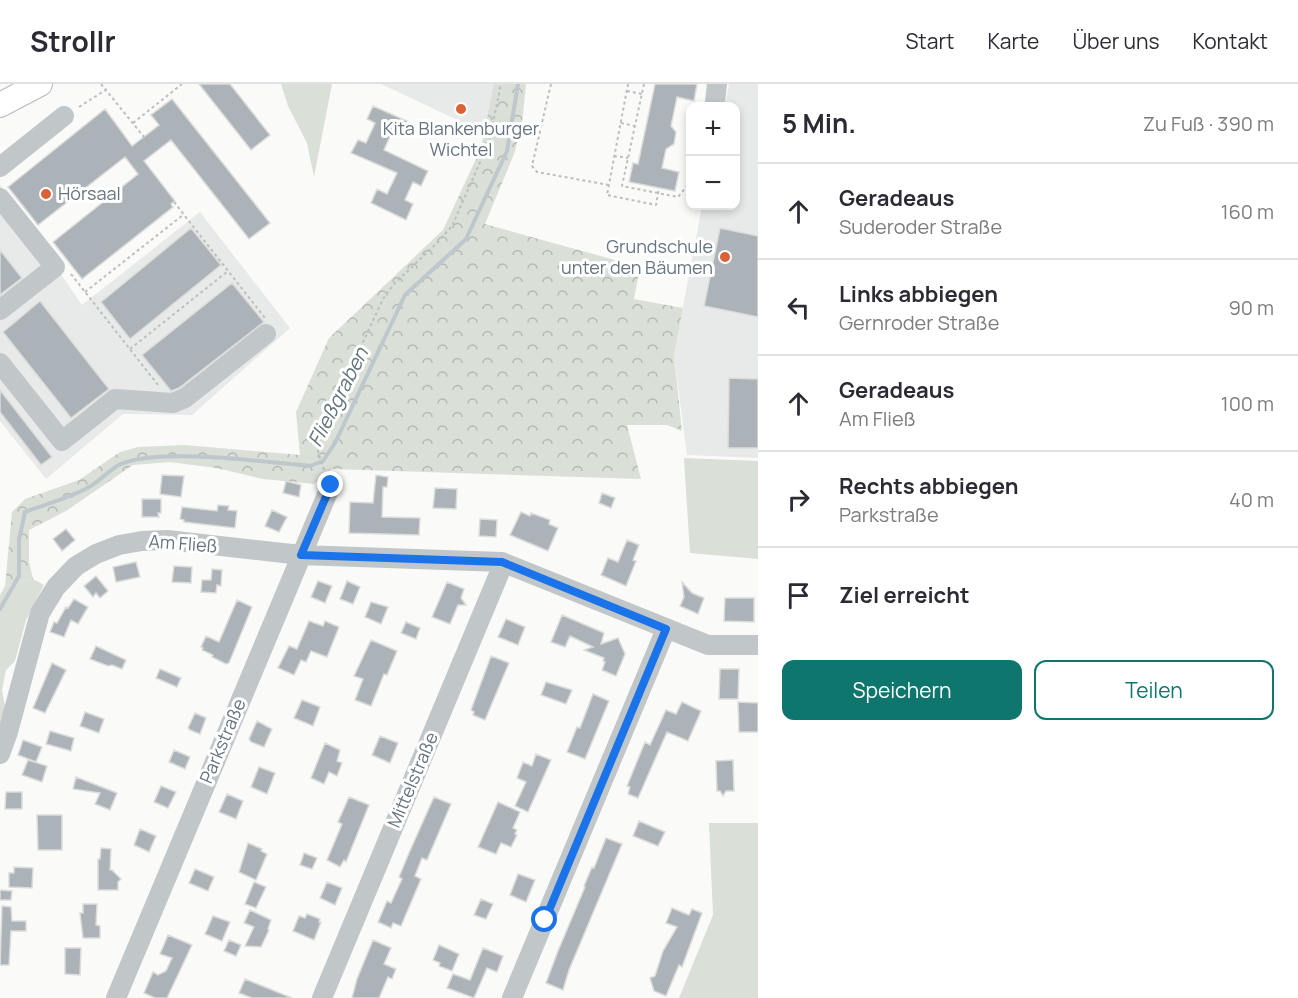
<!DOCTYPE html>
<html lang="de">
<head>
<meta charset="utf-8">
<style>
  :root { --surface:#fff; --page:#f7f7f7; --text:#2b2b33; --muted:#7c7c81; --line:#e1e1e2; --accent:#0f766e }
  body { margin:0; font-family:Manrope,sans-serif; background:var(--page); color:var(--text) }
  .controls { position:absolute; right:18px; top:18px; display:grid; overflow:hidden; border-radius:12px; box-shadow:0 3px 9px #0003 }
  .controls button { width:54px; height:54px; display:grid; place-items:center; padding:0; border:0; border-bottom:2px solid var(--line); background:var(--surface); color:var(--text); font:30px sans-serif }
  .stop { position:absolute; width:18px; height:18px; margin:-14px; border:4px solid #1a73e8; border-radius:50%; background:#fff }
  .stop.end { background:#1a73e8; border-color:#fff; box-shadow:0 2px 6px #0008 }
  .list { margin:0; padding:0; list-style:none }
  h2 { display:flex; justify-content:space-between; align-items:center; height:78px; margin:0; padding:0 24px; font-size:26px }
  h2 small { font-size:20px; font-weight:400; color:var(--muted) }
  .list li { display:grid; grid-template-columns:39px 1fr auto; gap:18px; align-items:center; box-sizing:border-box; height:96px; padding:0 24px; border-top:2px solid var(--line) }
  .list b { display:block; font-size:22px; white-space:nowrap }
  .list p { margin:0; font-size:20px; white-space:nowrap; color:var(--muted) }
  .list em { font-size:20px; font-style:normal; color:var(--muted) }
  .actions { display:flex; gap:12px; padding:18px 24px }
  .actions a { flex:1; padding:14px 0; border:2px solid var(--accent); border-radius:12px; text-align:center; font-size:21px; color:var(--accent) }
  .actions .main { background:var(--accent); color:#fff }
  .icon { flex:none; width:33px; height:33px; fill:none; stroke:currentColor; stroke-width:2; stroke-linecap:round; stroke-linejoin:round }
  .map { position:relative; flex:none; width:758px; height:914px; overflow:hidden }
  header { display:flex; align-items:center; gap:36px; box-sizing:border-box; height:84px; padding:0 30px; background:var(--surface); border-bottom:2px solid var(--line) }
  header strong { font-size:28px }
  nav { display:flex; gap:33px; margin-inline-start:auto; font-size:21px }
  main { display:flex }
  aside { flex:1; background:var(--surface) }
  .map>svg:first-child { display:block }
</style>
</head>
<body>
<header>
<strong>Strollr</strong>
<nav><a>Start</a><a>Karte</a><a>Über uns</a><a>Kontakt</a></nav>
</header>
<main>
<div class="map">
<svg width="758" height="914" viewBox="0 0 758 914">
  <defs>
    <pattern id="forest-crowns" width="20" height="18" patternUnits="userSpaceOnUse" patternTransform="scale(1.5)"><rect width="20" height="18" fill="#dadfd7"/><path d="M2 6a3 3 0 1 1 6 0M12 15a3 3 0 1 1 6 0" fill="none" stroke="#b5b9b4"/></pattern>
  </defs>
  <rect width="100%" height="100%" fill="#fafaf8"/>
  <path fill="#e8e9e9" d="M381,0H494L485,49Z
    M729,0H758V374L687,371L674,271L702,122H736V22H725Z
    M0,101L82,221L200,128L290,244L192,331L123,330L46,395L0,337Z"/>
  <path fill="#dadfd7" d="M281,0H332L314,93L307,59L288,22Z
    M684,374L758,377V475L690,469Z
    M33,495L44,501L26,536L15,577L6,586L2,606L6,628L0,649V511L5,502Z
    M709,739H758V914H679L713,831Z"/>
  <path fill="url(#forest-crowns)" d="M494,0H526L522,40L514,70L485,140L640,183L634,215L683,224L674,271L682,347L667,341H627L641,395L332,385L314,400L263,395L216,384L170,378L133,381L66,427L29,446V478L33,495L5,502L12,428L25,415L79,396L120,368L138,363L185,361L300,371L296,328L329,254L443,146L481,64Z"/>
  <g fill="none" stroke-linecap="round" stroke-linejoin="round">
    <path stroke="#bdc7cc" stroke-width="4" d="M0,525L19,492V456L25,428C46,420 70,414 89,403C100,397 108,387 119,381C156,363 266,378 310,382L323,377L335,359L405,211L466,155L507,67L518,0"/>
  </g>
  <path fill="#abb3b8" stroke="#dcdcda" stroke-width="1.5" d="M199,0H230L270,51L251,66Z
    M655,0H697L694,17L677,13L671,42L676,48L674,60L666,65L662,84L679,88L675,107L629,98L633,79L638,80Z
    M172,15L270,139L249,155L171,56L144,77L175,117L171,120L173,123L82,195L53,158L138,90L125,73L38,141L8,103L105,25L132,62L159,41L151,31Z
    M373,22L407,37L400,51L392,48L384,66L428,87L421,102L413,98L405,116L413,120L406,136L371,119L377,105L387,110L397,89L351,69L358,56L366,59L375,39L367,35Z
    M191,144L221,181L130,255L101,218Z
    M720,144L758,152V233L704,222Z
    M0,166L22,194L0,211Z
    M232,199L264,238L179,304L171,307L142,271Z
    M40,217L109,305L71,334L3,248Z
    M729,294L758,295V364H728Z
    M0,306L52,373L41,381L0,328Z
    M162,391L184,392L181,413L160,410Z
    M376,391L388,393L387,403H383L382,433L420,434L419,451L349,449L350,418L373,419Z
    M286,397L301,401L299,413L283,409Z
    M435,404L457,405L456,425L433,424Z
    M602,409L615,414L611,424L599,419Z
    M142,415H161V429H158L159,433H142Z
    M218,421L229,422L228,426L237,427L235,444L184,438V436L180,435L182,423L217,427Z
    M272,426L287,433L279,448L265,442Z
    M521,428L530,432L531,429L550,436L549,440L558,444L548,467L510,451Z
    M480,435L497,436L496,453L479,452Z
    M66,445L75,456L62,467L53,455Z
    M627,456L639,461L633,476L636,477L626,502L601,491L608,474L618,478Z
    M136,478L140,493L116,498L113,483Z
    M174,482L192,483L191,499L172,498Z
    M212,485L222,486L221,502L217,501L216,509L201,508L202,496H211Z
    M96,492L108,507L100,514L96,509L93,513L84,502Z
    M318,497L332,502L325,519L311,513Z
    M347,497L360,503L353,520L340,515Z
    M447,498L464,505L461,514L466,521H458L450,540L432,533Z
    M682,498L692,509L704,514L698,530L680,522L684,513Z
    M725,514H754V538L724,537Z
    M74,515L88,523L78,540L71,536L64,553L50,548L54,538L57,539L66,523L68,524Z
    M237,516L252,523L229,579L226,580L212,573L213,571L202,566L203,564L201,563L206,552L219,558Z
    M371,518L388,523L381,540L365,533Z
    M562,531L604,549L601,560L618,554L625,570L616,592L602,586L605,578L603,577L604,574L584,566L593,563L570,552L565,563L551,558Z
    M506,535L525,543L518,561L498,553Z
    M309,537L323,542L325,537L339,543L327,573L311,567L306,578L301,576L294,591L278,584L289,562L297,565Z
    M406,538L420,544L416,555L401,549Z
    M371,556L397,567L387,591L384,590L371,622L355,616L363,595L354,592Z
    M96,562L126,576L122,585L112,581L108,582L90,575Z
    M491,572L509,579L485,636L473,631L474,628L471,626Z
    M52,579L66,586L45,629L33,624Z
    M160,585L181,594L177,603L156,594Z
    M720,585H739L738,615H719Z
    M546,598L572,606L566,620L541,611Z
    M593,610L609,617L585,675L567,668L577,643L580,644Z
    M302,616L320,623L313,642L294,634Z
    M682,618L701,627L688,657L667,648L638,714L628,710L630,703L627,702L645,658L650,661L666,626L676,630Z
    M738,618L758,619V648H739Z
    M85,628L104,635L99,649L80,642Z
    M195,629L206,634L200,650L190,646L188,644Z
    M257,637L272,645L264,663L251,658L249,655Z
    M50,647L74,654L71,667L46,660Z
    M380,652L398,659L390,679L372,671Z
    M23,656L42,663L36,678L18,671Z
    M325,659L340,666L337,677L342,679L337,692L329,688L324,700L311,694Z
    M174,666L190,673L185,685L169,678Z
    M536,670L551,676L528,728L515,722L526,698L517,694L523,678L532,682Z
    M28,676L47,682L42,698L22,691Z
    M733,676L734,707H726L723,712L720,707H717L716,677Z
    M259,683L275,689L267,710L251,703Z
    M76,693L117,709L110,726L95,720L100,709L73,705Z
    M161,702L176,708L168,724L154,718Z
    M6,708H22V725H5Z
    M227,710L243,717L236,735L219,728Z
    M349,713L369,721L346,778L344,776L340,783L327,776L342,740L338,738Z
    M434,713L451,720L427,776L422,774L415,792L421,795L401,842L393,839L391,844L378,838L387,817L391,819L402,795L399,793L409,769Z
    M498,718L520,728L513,744L517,746L515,750L517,751L511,763L501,759L496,770L478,763Z
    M37,731H62V766H38Z
    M639,737L665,748L658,762L633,752Z
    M140,745L156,752L149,768L134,761Z
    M606,754L622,760L569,886L563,906L546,899L558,867L585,803L584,802L592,783L594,784Z
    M248,759L262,765L261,767L267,770L256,796L239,788Z
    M101,764L111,765L110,786H112L121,795L118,798V806H98V775H100Z
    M304,769L317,774L312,785L300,781Z
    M14,783L33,784L32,804L9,803V789H14Z
    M195,785L214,793L208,807L189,799Z
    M518,790L535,796L526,818L510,811Z
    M254,798L266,803L256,824L245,820Z
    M327,798L342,804L335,821L320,814Z
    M0,806L12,807L11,816H0Z
    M481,815L493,820L486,835L474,831Z
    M83,820H97L96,841L100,842V854H83L80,829H83Z
    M2,822L11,823L12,837H26V847H11L9,881H0Z
    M672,824L689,831L692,825L702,829L682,883L679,881L666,912L654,907L650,894L655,892L663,867L677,843L666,839Z
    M250,826L271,836L268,845L269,846L261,863L245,862L254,843L244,839Z
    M307,830L320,835L319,838H321L314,856L293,847L299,832L305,834Z
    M213,832L230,838L222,857L205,850Z
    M168,851L192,861L167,914H155L144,909L153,888L158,891L166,887L172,874L160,870Z
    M229,856L241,861L236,872L224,867Z
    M373,856L391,864L384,880L396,885L392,895L388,893L379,914H352L357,895Z
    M439,861L459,870L452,887L439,882L440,879L433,876Z
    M65,864H81L80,891L65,890Z
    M483,864L503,872L497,888L487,884L474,914L447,904L453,890L470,896Z
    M245,895L292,914H252L239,909Z"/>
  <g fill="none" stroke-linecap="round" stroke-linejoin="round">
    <defs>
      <path id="major" d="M0,21L40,0"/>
    </defs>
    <use href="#major" stroke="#b5babe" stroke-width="26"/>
    <path stroke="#bcbfc1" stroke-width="2" stroke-dasharray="3 3" stroke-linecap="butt" d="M101,0L144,53
      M551,0L532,82L537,88L609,101
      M628,0L607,111L656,121L659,104
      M644,0L622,102L678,113L690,98
      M627,7L642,10
      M79,23L107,5
      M133,39L182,0
      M621,39L635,42
      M614,72L628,74
      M174,118L265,234
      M71,190L158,301
      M85,208L183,131
      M130,265L228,187
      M324,386L318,368L320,351L383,215L394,200L437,159L452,142L489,58L501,0"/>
    <path stroke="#c1c6c9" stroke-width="20" d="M715,18L717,0
      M0,83L64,32
      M0,114L55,183L0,226
      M0,279L62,357L115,315L173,319L185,314L266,250
      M0,670L8,648L40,529L56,503L76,482L96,470L119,461L142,457L167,456L301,471L502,478L708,561H758
      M116,914L331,401
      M322,914L499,490L502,478
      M512,914L666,545"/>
    <use href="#major" stroke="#fff" stroke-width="24"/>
  </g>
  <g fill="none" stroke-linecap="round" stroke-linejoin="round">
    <path stroke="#1a73e8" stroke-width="8" d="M331,401L301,471L502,478L666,545L545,836"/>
  </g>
  <g fill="#db6137" stroke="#fff" stroke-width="2">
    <circle cx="461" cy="25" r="6"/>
    <circle cx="46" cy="110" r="6"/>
    <circle cx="725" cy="173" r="6"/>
  </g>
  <g text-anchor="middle" stroke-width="6" stroke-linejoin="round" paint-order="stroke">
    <g font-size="18" fill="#667581" stroke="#fff">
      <text x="461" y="51">Kita Blankenburger<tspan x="461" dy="21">Wichtel</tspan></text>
      <text x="58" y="116" text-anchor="start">Hörsaal</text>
      <text x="713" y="169" text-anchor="end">Grundschule<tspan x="713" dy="21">unter den Bäumen</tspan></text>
    </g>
    <g font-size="18" fill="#667581" stroke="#fff">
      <text transform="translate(183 460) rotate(4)" y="6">Am Fließ</text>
      <text transform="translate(223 657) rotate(-67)" y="6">Parkstraße</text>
      <text transform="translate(413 696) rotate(-67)" y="6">Mittelstraße</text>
    </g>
    <g font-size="20" font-style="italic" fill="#61737b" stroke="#fff">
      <text transform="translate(338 313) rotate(-63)" y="7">Fließgraben</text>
    </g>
  </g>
</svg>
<div class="controls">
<button>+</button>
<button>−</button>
</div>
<div class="stop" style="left:545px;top:836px"></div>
<div class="stop end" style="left:331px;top:401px"></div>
</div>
<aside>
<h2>5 Min.<small>Zu Fuß · 390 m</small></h2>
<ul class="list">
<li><svg class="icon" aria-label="ahead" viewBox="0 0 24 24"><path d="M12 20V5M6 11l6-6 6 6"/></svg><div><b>Geradeaus</b><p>Suderoder Straße</p></div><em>160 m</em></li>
<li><svg class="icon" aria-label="left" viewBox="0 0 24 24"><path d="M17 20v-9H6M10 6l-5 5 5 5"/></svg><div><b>Links abbiegen</b><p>Gernroder Straße</p></div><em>90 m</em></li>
<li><svg class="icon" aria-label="ahead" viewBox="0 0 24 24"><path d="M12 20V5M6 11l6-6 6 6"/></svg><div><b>Geradeaus</b><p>Am Fließ</p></div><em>100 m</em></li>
<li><svg class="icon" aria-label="right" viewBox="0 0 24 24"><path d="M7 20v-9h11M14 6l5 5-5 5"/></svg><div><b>Rechts abbiegen</b><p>Parkstraße</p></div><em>40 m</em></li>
<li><svg class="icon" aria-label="arrive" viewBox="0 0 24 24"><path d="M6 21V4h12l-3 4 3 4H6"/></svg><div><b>Ziel erreicht</b></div></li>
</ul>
<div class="actions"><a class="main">Speichern</a><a>Teilen</a></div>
</aside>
</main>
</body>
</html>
